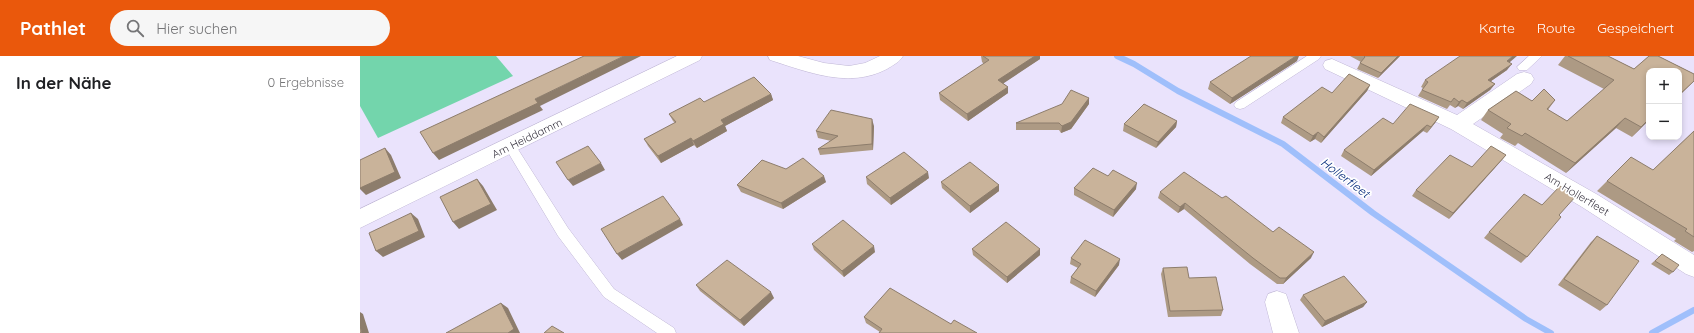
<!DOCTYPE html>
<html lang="de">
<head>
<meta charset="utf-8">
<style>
  :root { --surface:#fff; --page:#f6f6f6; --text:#202124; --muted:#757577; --line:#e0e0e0; --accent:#ea580c }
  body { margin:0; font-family:Quicksand,sans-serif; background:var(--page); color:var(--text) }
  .controls { position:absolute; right:12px; top:12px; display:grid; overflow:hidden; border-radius:8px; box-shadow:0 2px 6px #0003 }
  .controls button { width:36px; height:36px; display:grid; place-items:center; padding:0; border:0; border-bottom:1px solid var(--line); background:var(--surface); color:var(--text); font:20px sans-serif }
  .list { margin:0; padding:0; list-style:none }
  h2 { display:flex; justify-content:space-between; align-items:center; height:52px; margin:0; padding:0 16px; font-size:17px }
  h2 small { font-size:13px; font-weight:400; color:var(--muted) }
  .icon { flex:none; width:22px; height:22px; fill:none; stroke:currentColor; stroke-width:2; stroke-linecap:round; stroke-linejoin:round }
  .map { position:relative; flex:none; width:1334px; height:277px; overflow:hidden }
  header { display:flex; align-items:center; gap:24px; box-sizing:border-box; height:56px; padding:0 20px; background:var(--accent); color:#fff }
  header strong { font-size:19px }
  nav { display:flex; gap:22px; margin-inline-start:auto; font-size:14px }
  .search { width:280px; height:36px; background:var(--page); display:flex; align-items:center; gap:10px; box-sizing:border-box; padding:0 14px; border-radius:22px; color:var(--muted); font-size:15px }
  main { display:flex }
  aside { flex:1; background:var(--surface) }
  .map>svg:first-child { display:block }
</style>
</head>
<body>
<header>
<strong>Pathlet</strong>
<div class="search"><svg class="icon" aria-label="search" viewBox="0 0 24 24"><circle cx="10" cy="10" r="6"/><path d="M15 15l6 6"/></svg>Hier suchen</div>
<nav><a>Karte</a><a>Route</a><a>Gespeichert</a></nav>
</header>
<main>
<aside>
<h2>In der Nähe<small>0 Ergebnisse</small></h2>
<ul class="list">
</ul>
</aside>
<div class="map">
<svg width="1334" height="277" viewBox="0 0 1334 277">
  <rect width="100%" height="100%" fill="#eae3fc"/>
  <path fill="#73d5ac" d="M0,0H136L153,20L18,82L0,50Z"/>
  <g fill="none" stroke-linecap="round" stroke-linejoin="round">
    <path stroke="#9fbffb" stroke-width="6" d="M757,0L774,8L818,35L923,88L1013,157L1166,263L1191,277
      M1292,277L1334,254"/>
    <defs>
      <path id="service" d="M947,0H961L959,3L884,52L880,53L876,52L874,49L876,46Z
        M1169,0H1182L1167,14H1159L1157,11Z
        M150,85L154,87L208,172L254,233L314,272L316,277H297L244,241L198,180L146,93L144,90L146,87Z"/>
      <path id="minor" d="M317,0H342L340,4L0,172V153Z
        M408,0H438L464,7L489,10L505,7L520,0H543C540,6 533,9 527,13C489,33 448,16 410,4Z
        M972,3L1097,59L1157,18L1164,16L1171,18L1174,23L1171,28L1113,68L1238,139L1334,199V221L1326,218L1222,151L1091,73L965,13L963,9L965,5Z
        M917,235L926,238L939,277H913L905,246L908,238Z"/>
    </defs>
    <use href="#service" stroke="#c1b8d6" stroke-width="1"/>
    <use href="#minor" stroke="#c1b8d6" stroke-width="1"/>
    <use href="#service" fill="#fff" fill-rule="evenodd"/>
    <use href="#minor" fill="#fff" fill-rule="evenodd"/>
  </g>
  <path fill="#ad9a84" d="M621,0H680V3L643,27L648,31V37L608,65L580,44L579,37L624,8L622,6Z
    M990,0H1040L1018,22L997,13L1000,7L1001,6Z
    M1205,0H1248L1274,13L1289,0H1298L1334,18V25L1319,40V15H1289V64L1272,81L1256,72L1206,117L1158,87L1155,90L1140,82L1143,78L1121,64L1128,54L1156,35L1172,45L1184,33L1195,44L1188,54L1207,65L1244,33L1198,9Z
    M937,5L870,48L848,33L850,26Z
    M1149,6L1147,14L1131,25L1135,28L1130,34L1103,53L1098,50L1095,52L1090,49L1087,53L1058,40L1063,32L1061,31L1065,24Z
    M1010,29L1007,35L961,87L955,83L950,86L921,67L923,61L972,37Z
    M411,38L413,44L365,70L367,75L337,92L334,89L301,107L288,90L284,83L315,67L313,65L309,58L344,46Z
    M729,48L711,73L701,77L699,74H656V67Z
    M1079,61L1075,67L1067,77L1063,75L1011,120L981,100L984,94L1033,68Z
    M817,65L816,71L796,92L763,75L764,68Z
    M514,70L513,94L460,99L458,93L471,85L458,82L456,75Z
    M1334,75V195L1332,196L1314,185L1316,183L1237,135L1247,125L1293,114Z
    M1146,99L1141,105L1089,163L1052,140L1056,134L1112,111Z
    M426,113L466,126L423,153L381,136L377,129Z
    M748,120L776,133L753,161L714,139V132Z
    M506,121L569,122L531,149L507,128Z
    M581,126L639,129V135L610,157L582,132Z
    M800,136L862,142L951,202L923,228H917L890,208L824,153L818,157L798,142Z
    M1199,159L1167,201L1161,207L1124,182L1129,176Z
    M1237,180L1247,249L1240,255L1198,229L1231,186Z
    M452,188L515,196L484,221L454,194Z
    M612,193H680V199L647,227L613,199Z
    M1302,198L1313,216L1309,219L1291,208Z
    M711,202L759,209L735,241L710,227L711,221L718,212L710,208Z
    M803,212L829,222L863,254L861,260L808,261L801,218Z
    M336,229L414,242L384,270L340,235Z
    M943,239L1007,246L1003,251L962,271L940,244Z
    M504,261L591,268L520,276L506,267Z"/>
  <path fill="#8d7d6c" d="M264,0H281L180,50L183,54L79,104L73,97L175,43Z
    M675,0H680V3L638,31V24Z
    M936,0H939L937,5L870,48L872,42Z
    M1038,0H1040L1018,22L1021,17Z
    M1153,0H1157L1143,12L1147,5Z
    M1152,8L1147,14L1124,30L1128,24Z
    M1135,28L1130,34L1103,53L1107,47Z
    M1010,29L1007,35L961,87L964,81Z
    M648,31V37L608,65L607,58Z
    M411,38L413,44L365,70L367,75L337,92L333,85L361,64Z
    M729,42V48L711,73L701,77L702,70Z
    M1102,44L1098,50L1095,52L1099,46Z
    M1079,61L1075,67L1067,77L1071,71Z
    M1265,62L1256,72L1206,117L1215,107Z
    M512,63L514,70L513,94L512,88Z
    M1289,63V64L1272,81L1281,71Z
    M817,65L816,71L796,92L798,86Z
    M1067,69L1063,75L1011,120L1014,114Z
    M958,76L955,83L950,86L953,80Z
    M331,82L334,89L301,107L298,100Z
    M25,92L31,99L41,122L6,139L0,133V132Z
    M1146,99L1141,105L1089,163L1093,157Z
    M241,107L245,114L213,130L208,124Z
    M568,116L569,122L531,149L530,142Z
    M464,120L466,126L423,153L421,147Z
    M117,123L123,130L137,154L99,173L93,166Z
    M777,127L776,133L753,161L754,154Z
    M639,129V135L610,157V150Z
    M825,147L824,153L818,157L820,151Z
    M51,157L58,163L65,181L23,201L16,195Z
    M320,163L323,169L262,204L257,198Z
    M514,190L515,196L484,221L482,215Z
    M680,193V199L647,227V221Z
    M954,196L951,202L923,228L926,222Z
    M760,203L759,209L735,241L736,235Z
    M411,236L414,242L384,270L380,264Z
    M1007,246L1003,251L962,271L965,265Z
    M141,247L148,252L160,277H148Z
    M0,256L3,258L9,277H2L0,270Z"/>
  <path fill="#c9b39a" stroke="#8d7d6c" d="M224,0H264L175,43L178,47L73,97L60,76Z
    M623,0H675L638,24L648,31L607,58L579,37L629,4Z
    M891,0H936L872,42L850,26Z
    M1004,0H1038L1021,17L1000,7L1005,1Z
    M1100,0H1153L1147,5L1152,8L1128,24L1135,28L1107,47L1102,44L1099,46L1094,42L1091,46L1062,34L1068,26L1065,24Z
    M1208,0H1248L1274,13L1289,0H1298L1334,18V25L1319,39V15H1289V63L1281,71L1265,62L1215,107L1165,77L1162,80L1147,72L1151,68L1128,54L1156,35L1172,45L1184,33L1195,44L1187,53L1207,65L1254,24Z
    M989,18L1010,29L964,81L958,76L953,80L923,61L962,31L972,37Z
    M394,21L411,38L361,64L364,68L333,85L331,82L298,100L284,83L316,66L309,58L340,42L344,46Z
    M711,34L729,42L711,66L702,70L699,67H656L702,48Z
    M784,48L817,65L798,86L764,68Z
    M1050,48L1079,61L1071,71L1067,69L1014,114L984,94L1023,62L1033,68Z
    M471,54L512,63V88L458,93L478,80L456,75Z
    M1334,75V181L1325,175L1327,173L1247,125L1271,101L1293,114Z
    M228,90L241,107L208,124L196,106Z
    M1131,90L1146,99L1093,157L1056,134L1090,99L1112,111Z
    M25,92L35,116L0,132V104Z
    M544,96L568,116L530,142L506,121Z
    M443,102L464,120L421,147L377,129L402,104L426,113Z
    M610,106L639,129L610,150L581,126Z
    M733,112L748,120L753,114L777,127L754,154L714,132Z
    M824,116L862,142L866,140L913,176L919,171L954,196L926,222H920L893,202L825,147L820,151L800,136Z
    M117,123L131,148L93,166L80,141Z
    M1200,130L1216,140L1199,159L1201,161L1167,201L1129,176L1164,138L1182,149Z
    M303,140L320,163L257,198L241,173Z
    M51,157L59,175L16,195L9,177Z
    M483,164L514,190L482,215L452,188Z
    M646,166L680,193L647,221L612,193Z
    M1237,180L1279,205L1247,249L1204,223Z
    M725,184L760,203L736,235L711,221L721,208L711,202Z
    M1302,198L1319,209L1313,216L1295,205Z
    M367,204L411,236L380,264L336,229Z
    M827,211L829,222L856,221L863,254L810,255L803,212Z
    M984,220L1007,246L965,265L943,239Z
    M530,232L591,268L594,264L617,277H519L522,273L504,261Z
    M141,247L154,273L148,277H86Z
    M0,270L2,277H0Z
    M192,270L204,277H184Z"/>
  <g text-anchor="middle" stroke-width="3.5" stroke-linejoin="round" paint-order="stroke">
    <g font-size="11" fill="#383440" stroke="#fff">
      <text transform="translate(167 82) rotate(-26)" y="4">Am Heiddamm</text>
      <text transform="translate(1217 138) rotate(31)" y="4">Am Hollerfleet</text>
    </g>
    <g font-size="12" font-style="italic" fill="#02287a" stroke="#fff">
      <text transform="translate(985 122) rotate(37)" y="4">Hollerfleet</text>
    </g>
  </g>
</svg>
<div class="controls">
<button>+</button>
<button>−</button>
</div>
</div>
</main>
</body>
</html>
